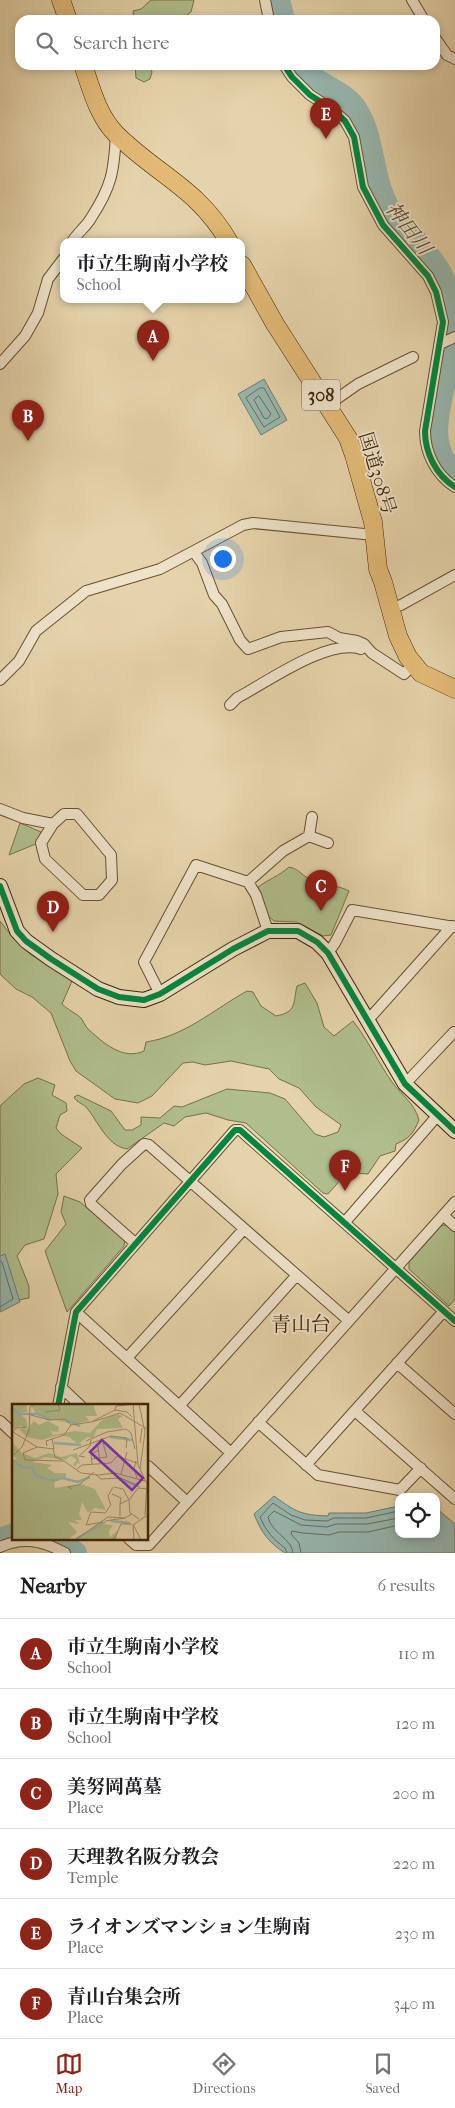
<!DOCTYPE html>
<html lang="en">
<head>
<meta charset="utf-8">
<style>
  :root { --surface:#fff; --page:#f2f2f2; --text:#202124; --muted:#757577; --line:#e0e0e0; --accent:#8f2418 }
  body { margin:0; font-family:"IM FELL French Canon","Noto Serif JP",serif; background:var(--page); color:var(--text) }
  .controls { position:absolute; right:15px; bottom:15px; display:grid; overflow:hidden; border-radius:10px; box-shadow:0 2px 8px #0003 }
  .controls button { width:45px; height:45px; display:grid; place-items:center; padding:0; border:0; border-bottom:1px solid var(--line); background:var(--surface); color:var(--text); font:25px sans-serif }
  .you { position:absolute; left:222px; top:558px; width:18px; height:18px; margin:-12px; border:4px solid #fff; border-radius:50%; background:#1a73e8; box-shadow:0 0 0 8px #1a73e833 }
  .badge { display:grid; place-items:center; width:32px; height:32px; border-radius:50%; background:var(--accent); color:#fff; font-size:16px; font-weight:700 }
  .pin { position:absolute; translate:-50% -41px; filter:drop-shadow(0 1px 2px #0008) }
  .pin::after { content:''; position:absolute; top:26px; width:18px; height:15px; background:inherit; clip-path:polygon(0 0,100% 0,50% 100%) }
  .popup { position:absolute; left:60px; top:238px; width:185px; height:65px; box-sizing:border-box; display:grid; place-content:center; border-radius:10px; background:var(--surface); filter:drop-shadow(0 1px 4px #0005); font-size:16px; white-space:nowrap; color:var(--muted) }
  .popup b { font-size:19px; color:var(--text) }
  .popup::after { content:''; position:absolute; left:50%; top:100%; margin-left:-10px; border:10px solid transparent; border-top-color:var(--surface) }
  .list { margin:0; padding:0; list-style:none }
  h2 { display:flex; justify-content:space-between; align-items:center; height:65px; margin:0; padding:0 20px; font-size:21px }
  h2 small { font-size:16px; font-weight:400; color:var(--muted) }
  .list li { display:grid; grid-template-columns:32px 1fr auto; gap:15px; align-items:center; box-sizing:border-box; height:70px; padding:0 20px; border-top:1px solid var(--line) }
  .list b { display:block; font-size:19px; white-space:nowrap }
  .list p { margin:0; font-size:16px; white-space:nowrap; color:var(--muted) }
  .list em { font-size:16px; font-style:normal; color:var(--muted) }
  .icon { flex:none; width:28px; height:28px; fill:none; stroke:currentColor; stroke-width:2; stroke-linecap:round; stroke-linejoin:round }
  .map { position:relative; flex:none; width:455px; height:1553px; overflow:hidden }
  .search { position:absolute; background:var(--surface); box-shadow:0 2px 8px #0003; left:15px; right:15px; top:15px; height:55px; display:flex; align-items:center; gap:12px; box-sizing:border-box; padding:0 18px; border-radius:15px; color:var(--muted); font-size:19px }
  .sheet { height:485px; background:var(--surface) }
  nav { display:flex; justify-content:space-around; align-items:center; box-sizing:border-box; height:70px; border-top:1px solid var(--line); background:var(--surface); font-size:14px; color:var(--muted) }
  nav a { display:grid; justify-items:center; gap:2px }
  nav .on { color:var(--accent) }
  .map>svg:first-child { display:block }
</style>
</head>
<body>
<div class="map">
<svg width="455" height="1553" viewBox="0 0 455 1553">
  <rect width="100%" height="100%" fill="#e5d3ab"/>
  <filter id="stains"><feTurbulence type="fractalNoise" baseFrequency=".004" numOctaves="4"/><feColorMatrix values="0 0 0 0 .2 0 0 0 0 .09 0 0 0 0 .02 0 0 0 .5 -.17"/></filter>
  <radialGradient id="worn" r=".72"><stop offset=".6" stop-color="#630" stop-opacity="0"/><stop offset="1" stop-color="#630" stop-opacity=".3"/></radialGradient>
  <path fill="#b0be8d" stroke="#777148" d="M151,0H194L191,12L188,14L187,20H134L133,11L141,9Z
    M135,65H150L152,72L150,79L144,82L136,78Z
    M20,823L41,832L38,843L9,855Z
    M289,867C298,869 299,872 306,877C319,885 336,884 349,891L331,935L323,936L296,922L274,921L267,915L258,887C269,879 279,876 289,867Z
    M0,921L13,938L30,954L72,981L62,1004C68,1010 77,1014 81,1018C83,1021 85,1025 87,1028C102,1042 123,1061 144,1051L146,1042C185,1036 213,1010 247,991L253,992L261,1006L276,1016C297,1012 293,1003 297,986L305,983L317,1003L324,1027L334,1036L353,1021C368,1040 378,1062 392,1082C402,1096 414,1102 419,1120C413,1134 410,1138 396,1144L395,1151L380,1156L368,1174L355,1173L348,1179L343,1177L328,1194L323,1193L246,1123L228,1120L206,1113L185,1117L174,1126L164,1123L127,1149C107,1146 98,1121 86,1107C82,1103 77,1103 74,1097L78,1095L111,1111L125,1130H132L141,1125V1117L160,1118L174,1106L182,1107L227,1089L270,1093L285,1099L315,1134L324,1137L338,1132L341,1125L316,1107L299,1088L279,1079L269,1069L231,1061L205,1065L193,1062L183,1063L152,1096L138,1103L115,1099L76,1071L70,1061L51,1013L32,997L16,989L0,974Z
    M38,1078L55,1085L52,1095L66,1103L67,1111L60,1115L56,1128L61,1134L82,1148L56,1174L58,1194L44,1239L25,1245L17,1256L29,1286V1298L19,1300L0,1289V1106L24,1084Z
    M64,1196L80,1202L125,1240L124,1246L67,1312L45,1251L66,1224L61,1212Z
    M442,1225L449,1226L455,1231V1299L449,1306L409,1269V1262Z"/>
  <path fill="#97b7af" stroke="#737c6b" d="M264,379L287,420L261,435L238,394Z
    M5,1254L20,1302L0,1312V1256Z
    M274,1496C296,1512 301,1515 328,1516L329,1513H366L399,1506V1534H436V1508L455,1524V1553H285C269,1543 261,1532 254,1514Z"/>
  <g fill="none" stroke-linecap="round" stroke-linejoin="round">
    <path stroke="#6a6e5a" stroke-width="1" d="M260,388H264L280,417L264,427L246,398Z
      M259,396L271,414L267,419L264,418L254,400Z
      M0,1261L2,1262L13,1299L0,1307
      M287,1553L285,1548C273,1539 266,1531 260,1517L273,1503L291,1515L305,1520L327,1521L334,1518H366L399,1511
      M293,1553C292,1538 272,1534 268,1517L274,1511L301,1525L327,1527L336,1524H367L399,1518
      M301,1553L299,1543L291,1534L292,1531L303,1533L329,1535L339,1532H368L399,1525"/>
    <path stroke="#97b7af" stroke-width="22" d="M279,0L284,20
      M302,65C306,69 310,75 315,78C328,88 345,93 355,107C377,139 370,179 392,213C396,219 402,224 407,230C427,252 448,274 452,306C454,321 454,341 451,355C445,393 421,443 455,473
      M0,1539L14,1534
      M59,1539L76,1553"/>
    <defs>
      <path id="street" d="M265,0L269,20
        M412,0L424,20
        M435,38L447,55L455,59
        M284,65L292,77L310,95L332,109L345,121L354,137L363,187L383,225L428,276L436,292L443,322L425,431C425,453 436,475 455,487
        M72,242C77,233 86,227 91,218C112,186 114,171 116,134
        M440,344L455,337
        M0,364L25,336L38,313L48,279L64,258
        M328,405L358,384L413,357
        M194,552L202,563L214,595L222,604L240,640L248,649L281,637L328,632L339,638L357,641L364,644L372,653L404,674L413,665
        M391,608L401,605L455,575
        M0,680L19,661L36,631L86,591L160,569L243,525L253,523L374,535
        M230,705L237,698C267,682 328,638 361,649
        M0,809L23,818L53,824
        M64,814H77L111,855L112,880L99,895H83L45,859L41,843L53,824Z
        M309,836L328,843
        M248,882L283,851L309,836L312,817
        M328,953L335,943L352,910L455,927
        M160,994L144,962L196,865L248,882L256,895L268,931
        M368,1020L452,926
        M405,1084L454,1032
        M444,1216L455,1226
        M345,1222L438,1115
        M135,1243L91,1204L90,1200L122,1164L144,1144L149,1145L348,1320
        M76,1312L231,1453
        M127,1358L244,1229
        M397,1363L455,1414
        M61,1387L81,1406
        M180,1405L296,1276
        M58,1406L76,1312L235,1130H240L455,1321
        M355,1411L455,1499
        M0,1421L14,1434
        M258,1422L318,1475L400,1490L421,1468
        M306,1465L444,1311
        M148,1466L187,1502
        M129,1539L136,1545H149L455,1202
        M0,1547C23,1536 43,1541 65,1553"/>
      <path id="secondary" d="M0,886L17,931L26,941L51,959L98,989L119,997L144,1000L160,994L233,949L268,931H298L317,942L328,953L405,1084L455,1131"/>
      <path id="highway" d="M61,0L68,20
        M83,65C91,88 98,116 116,134C157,175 198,188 229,242
        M242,265L275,324L348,438L354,455L373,522L378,569L383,582L398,636L408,657L421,673L455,689"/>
    </defs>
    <use href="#street" stroke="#68502e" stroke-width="12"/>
    <use href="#secondary" stroke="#3e2404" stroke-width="16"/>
    <use href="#highway" stroke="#3e2404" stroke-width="19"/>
    <use href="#street" stroke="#eee2c8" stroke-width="10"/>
    <use href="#secondary" stroke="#eee2c8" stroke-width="14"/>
    <use href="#highway" stroke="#e2ba76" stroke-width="18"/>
    <defs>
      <path id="cycleway" d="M284,65L292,77L310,95L332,109L345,121L354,137L363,187L383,225L428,276L436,292L443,322L425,431C425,453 436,475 455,487
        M0,886L17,931L26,941L51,959L98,989L119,997L144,1000L160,994L233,949L268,931H298L317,942L328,953L405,1084L455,1131
        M58,1406L76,1312L235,1130H240L455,1321"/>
    </defs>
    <use href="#cycleway" stroke="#eee2c8" stroke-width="9"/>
    <use href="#cycleway" stroke="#00873e" stroke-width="6"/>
  </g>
  <g text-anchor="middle" stroke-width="4" stroke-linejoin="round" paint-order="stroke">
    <rect fill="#eee2c8" stroke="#735d3f" stroke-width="1" x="302" y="379.5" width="38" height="31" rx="4"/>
    <g font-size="18" font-weight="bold" fill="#3e2404">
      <text x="321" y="401">308</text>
    </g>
    <g font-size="19" fill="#3e2404" stroke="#eee2c8">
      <text transform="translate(378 473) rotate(73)" y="7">国道308号</text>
    </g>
    <g font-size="20" font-style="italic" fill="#54492f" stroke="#eee2c8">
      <text transform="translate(409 228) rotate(52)" y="7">神田川</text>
    </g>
    <g font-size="20" fill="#3e2404" stroke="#eee2c8">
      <text x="301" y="1331">青山台</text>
    </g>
  </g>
  <g transform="translate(12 1404)">
    <rect width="136" height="136" fill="#e5d3ab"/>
    <path d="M0,0H14L15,8L6,9L14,15L15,21L13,27L22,17L27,21L36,17L47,23L46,28L38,27L41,31L63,27L78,29L90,16L104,10L111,12L106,15L111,24L85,25L81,34L75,33L66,40L57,33L47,31L30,36L15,33L7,25L13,24L9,22L0,25V7H3ZM18,0H81L85,12H74L77,17L61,20L26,12ZM0,38L10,49L23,54L37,49L49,53L65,49L68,60L65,59L63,63L61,60L65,56L59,52L53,56L33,53L21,58L40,61L35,64L43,69H54V73L42,78L43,84L69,80L83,85L94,106L83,104L76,109L70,98L67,110L70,116H63L67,120L56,118L65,128L56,136H0V56L5,55L0,51ZM86,120L101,121L97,127L98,133L105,127L104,136H64Z" fill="#b0be8d"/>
    <path fill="none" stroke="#97b7af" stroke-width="2.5" d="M0,4L7,10H27L39,16M54,16L68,22M98,33L121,36M42,39L69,41M0,56L12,64L20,63L24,72L41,77L50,74L66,78L78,73M107,75L124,81M99,117L118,119M64,135L93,118"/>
    <path fill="none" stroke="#a28d68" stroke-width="1" d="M121,0L126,61L135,80L133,111M127,0L133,28L128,65M103,6L104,2L115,1M33,8L48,6L46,0M19,11L37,16L53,15L59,21M79,18L103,6L115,8L120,13M80,18L108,9L137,26M1,28L25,43M0,29L4,24L15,23M74,37L95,28L114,25L119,29L123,45M128,39L130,24M35,42L34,37L52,31L59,21L79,18M86,42L88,59M41,45L43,53L50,56M61,46L99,32L115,34L114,44M2,51L10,43L17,26L18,3L23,0M73,53L67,52L78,42L79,36M80,55L95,53L91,39M13,56L11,49L25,43L42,45L40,35M13,56L52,57L69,69L87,71L103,69L137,78M124,57L122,65L125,74M80,60L79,50L87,46M65,65L70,61L99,59L105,52L125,59M109,70L115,48M84,71L89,75L109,74L128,83M102,83L111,85L117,96M60,85L56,83L67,81L82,68M100,90L109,94L108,100M99,102L96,92L101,83M108,112V100L116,96M127,115L118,109L117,96L126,84L136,85M93,117L113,114M91,118L74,121L79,108L93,109L98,102M121,120L129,136M63,136L96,113L113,114L120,110M98,136L103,134L109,120H120M122,136L121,121L137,110"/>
    <path fill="#7b2cbf" fill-opacity="0.15" stroke="#7b2cbf" stroke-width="2.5" d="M90,36L131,74L120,86L78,48Z"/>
    <rect width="136" height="136" fill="none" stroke="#3e2404" stroke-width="2.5"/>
  </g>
  <rect width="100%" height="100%" filter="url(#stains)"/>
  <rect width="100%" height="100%" fill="url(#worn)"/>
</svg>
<div class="controls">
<button><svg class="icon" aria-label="locate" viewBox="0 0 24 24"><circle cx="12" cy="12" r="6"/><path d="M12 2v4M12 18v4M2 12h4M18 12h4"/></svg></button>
</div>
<div class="you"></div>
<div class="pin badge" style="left:153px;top:361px">A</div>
<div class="popup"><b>市立生駒南小学校</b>School</div>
<div class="pin badge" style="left:28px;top:441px">B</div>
<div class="pin badge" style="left:321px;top:911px">C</div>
<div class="pin badge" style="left:53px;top:932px">D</div>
<div class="pin badge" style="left:326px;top:139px">E</div>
<div class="pin badge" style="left:345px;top:1191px">F</div>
<div class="search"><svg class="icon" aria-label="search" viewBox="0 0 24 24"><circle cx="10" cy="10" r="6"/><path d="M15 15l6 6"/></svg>Search here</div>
</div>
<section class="sheet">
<h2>Nearby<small>6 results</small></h2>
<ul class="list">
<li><span class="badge">A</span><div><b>市立生駒南小学校</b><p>School</p></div><em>110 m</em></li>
<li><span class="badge">B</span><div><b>市立生駒南中学校</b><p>School</p></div><em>120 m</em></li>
<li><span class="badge">C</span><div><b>美努岡萬墓</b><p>Place</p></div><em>200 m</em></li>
<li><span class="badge">D</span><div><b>天理教名阪分教会</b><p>Temple</p></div><em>220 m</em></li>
<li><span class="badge">E</span><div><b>ライオンズマンション生駒南</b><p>Place</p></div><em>230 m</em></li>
<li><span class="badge">F</span><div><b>青山台集会所</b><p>Place</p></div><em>340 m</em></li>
</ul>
</section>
<nav>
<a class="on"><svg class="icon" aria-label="map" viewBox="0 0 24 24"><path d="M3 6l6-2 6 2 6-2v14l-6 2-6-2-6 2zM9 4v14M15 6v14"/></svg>Map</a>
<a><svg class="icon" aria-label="directions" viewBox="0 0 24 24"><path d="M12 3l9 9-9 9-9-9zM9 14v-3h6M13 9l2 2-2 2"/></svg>Directions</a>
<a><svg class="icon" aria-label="saved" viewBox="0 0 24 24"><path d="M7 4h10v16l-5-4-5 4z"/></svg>Saved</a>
</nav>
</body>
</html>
